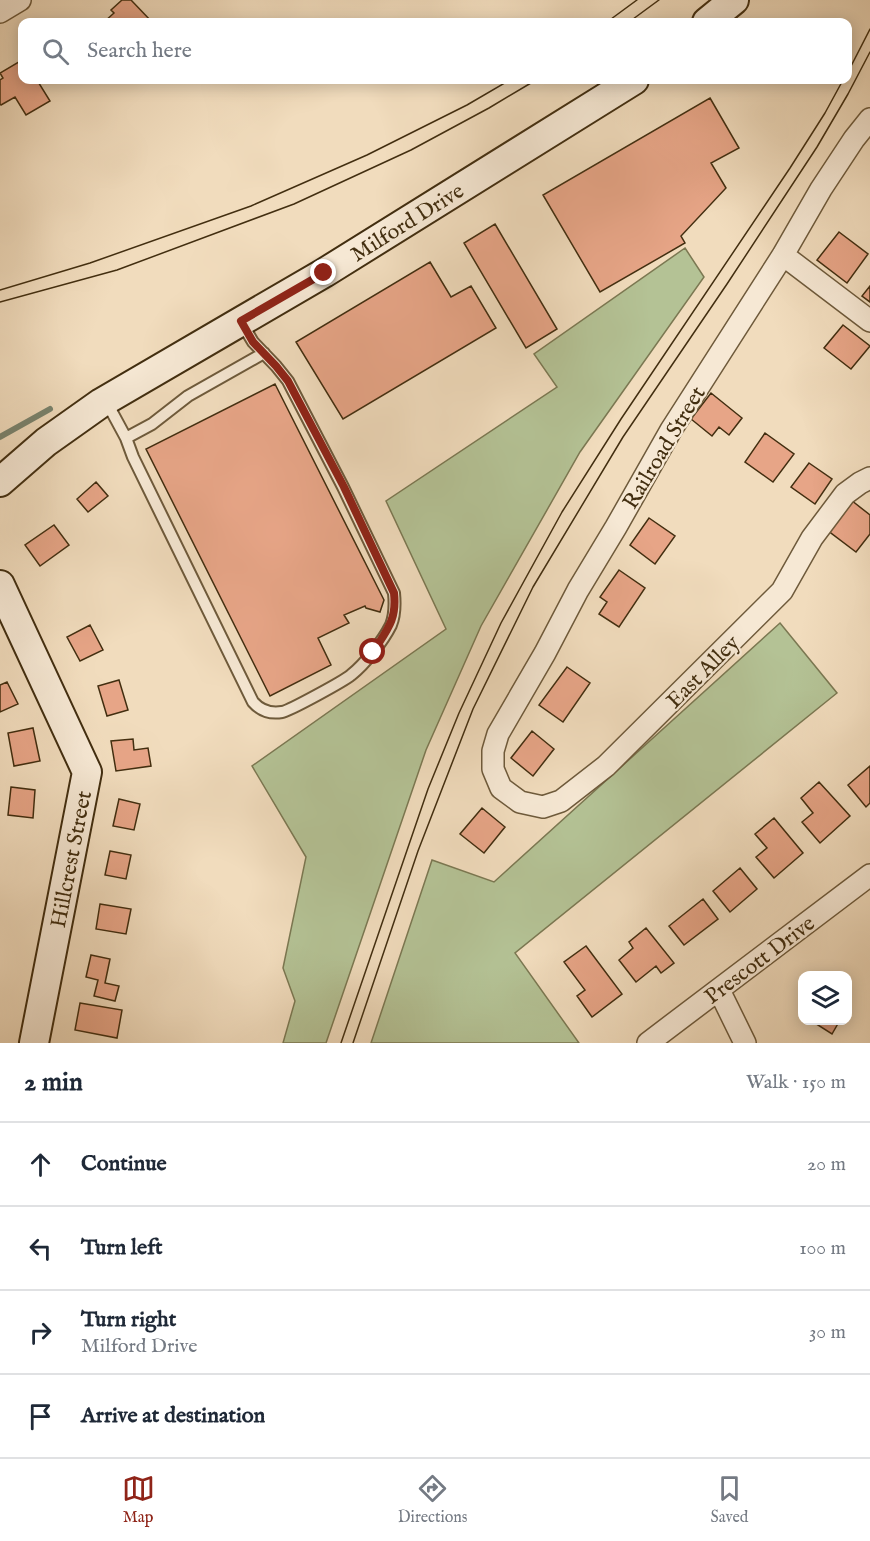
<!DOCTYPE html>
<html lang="en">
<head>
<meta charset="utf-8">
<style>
  :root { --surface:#fff; --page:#f2f2f3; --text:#1f2937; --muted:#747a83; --line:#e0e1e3; --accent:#8f2418 }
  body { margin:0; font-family:"IM FELL English",serif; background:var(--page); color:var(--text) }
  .controls { position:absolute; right:18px; bottom:18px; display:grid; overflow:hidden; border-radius:12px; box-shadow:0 3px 15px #0003 }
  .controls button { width:54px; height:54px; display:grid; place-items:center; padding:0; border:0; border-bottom:2px solid var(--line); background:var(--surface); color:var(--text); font:30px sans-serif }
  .stop { position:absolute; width:18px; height:18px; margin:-14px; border:4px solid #8f2418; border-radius:50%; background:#fff }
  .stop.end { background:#8f2418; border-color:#fff; box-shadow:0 2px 6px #0008 }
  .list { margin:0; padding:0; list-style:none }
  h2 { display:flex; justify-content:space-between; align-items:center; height:78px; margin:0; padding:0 24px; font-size:26px }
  h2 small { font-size:20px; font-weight:400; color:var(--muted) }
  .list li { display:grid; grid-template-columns:39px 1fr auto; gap:18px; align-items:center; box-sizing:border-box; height:84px; padding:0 24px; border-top:2px solid var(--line) }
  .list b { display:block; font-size:22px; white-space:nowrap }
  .list p { margin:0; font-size:20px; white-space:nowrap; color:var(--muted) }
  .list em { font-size:20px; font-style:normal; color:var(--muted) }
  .icon { flex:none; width:33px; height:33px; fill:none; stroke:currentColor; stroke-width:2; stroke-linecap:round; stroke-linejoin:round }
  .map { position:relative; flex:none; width:870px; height:1043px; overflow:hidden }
  .search { position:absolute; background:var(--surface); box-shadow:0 3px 15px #0003; left:18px; right:18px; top:18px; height:66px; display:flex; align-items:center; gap:15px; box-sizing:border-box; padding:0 21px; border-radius:12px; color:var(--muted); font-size:22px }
  .sheet { height:414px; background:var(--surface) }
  nav { display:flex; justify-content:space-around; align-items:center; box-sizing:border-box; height:84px; border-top:2px solid var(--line); background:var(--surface); font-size:16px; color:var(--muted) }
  nav a { display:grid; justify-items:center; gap:3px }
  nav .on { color:var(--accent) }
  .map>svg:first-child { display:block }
</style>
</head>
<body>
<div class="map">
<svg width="870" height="1043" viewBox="0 0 870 1043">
  <rect width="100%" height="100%" fill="#f1dcbd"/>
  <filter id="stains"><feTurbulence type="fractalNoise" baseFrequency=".00333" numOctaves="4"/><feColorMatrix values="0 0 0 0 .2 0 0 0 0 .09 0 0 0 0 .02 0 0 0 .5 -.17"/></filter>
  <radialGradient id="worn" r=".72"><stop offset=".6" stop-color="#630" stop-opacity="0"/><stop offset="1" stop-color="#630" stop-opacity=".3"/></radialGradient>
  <path fill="#b4c295" stroke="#7b7852" stroke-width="1.5" d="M685,248L704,277L580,452L481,626L426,750L326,1043H283L295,1001L283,968L306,857L252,766L446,629L386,501L557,387L534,354Z
    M780,623L837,693L515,953L579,1043H371L432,860L494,882Z"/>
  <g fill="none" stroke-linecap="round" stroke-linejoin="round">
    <path stroke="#78836e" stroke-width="6" d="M0,437L50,409"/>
  </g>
  <path fill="#e7a587" stroke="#422e10" stroke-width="1.5" d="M122,0H131L152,22H104L114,13L111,10Z
    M22,60V80H37L50,101L26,115L15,97L1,105L0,104V80L3,78L0,73Z
    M710,98L739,148L711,163L726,188L681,236L685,243L600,292L543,195Z
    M495,224L557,329L526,348L464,243Z
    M839,232L868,254L847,283L817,260Z
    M430,262L451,297L471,286L496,328L343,419L296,342Z
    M870,286V302L862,296Z
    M843,325L870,346L851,369L824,348Z
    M275,384L384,600L380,612L366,608L365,606L344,615L349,623L318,638L331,665L270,696L146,449Z
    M711,393L742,418L729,435L719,427L712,436L691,419Z
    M765,433L794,454L773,482L745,462Z
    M809,463L832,479L815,504L791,487Z
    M96,482L108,496L88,512L77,499Z
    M851,500L870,515V534L856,552L827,530Z
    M649,518L675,536L655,564L630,545Z
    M54,525L69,545L40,566L25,545Z
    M619,570L645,588L619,627L599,614L607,602L600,597Z
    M90,625L103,650L80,661L67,637Z
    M567,667L590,683L563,722L539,705Z
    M119,680L128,710L107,716L98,686Z
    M7,682L18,704L0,712V685Z
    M33,728L40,761L14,766L8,733Z
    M532,731L554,749L533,776L511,758Z
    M133,739L134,750L148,748L151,766L116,771L111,741Z
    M870,766V803L866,807L848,785Z
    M819,782L850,816L820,843L802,822L813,813L801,798Z
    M11,787L35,790L33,818L8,815Z
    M119,799L140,804L134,830L113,826Z
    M482,808L505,827L484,853L460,834Z
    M774,818L803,853L774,878L756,857L767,848L755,834Z
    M110,851L131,855L126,879L105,875Z
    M740,868L757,889L730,912L713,891Z
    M703,899L718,919L684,945L669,926Z
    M100,904L131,909L126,934L96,929Z
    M646,928L674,963L661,973L656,966L636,982L619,960L633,948L629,942Z
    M586,946L622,994L592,1017L577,996L585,990L564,962Z
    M91,955L110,959L105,983L119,986L115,1001L94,996L98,980L86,977Z
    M80,1003L122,1010L117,1038L75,1030Z
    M810,1020H840L832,1034Z"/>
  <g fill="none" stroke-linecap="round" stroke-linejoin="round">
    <defs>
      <path id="lane" d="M106,401L126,438L133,457L253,702C261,711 270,714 282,712C289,711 344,681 351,675C365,664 383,641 391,625C395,615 395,603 394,593L343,487L288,381L276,366L253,342L241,322
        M126,438L152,424L188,396L264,353"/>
      <path id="street" d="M0,12L20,0
        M870,119L854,139L821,189L783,255L671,430L616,527L578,590L545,653L498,734L493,751V769L501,788L520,802L543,807L561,801L606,766L782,591L812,538L845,494L860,483L870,478
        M783,255L870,321
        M719,990L745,1043
        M648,1043L870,875"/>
      <g id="secondary">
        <path d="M707,22L734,0"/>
        <path id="s1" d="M0,482L46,442L101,403L324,273L634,80"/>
        <path d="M0,585L87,772L34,1043"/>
      </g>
    </defs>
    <use href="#lane" stroke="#6e5a3b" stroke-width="14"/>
    <use href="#street" stroke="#6e5a3b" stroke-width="24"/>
    <use href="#secondary" stroke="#422e10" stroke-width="32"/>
    <use href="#lane" stroke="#f6e8d4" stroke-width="10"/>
    <use href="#street" stroke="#f6e8d4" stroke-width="21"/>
    <use href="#secondary" stroke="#f6e8d4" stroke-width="28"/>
    <path stroke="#422e10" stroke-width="1.5" d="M607,22L637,0
      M629,22L659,0
      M848,72L870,29
      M0,290L90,263L251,206L367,155L467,105L510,80
      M0,302L117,270L294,204L411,150L489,108L536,80
      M341,1043L428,789L459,713L501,623L562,512L621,419L790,168L825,113L843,80
      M353,1043L418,851L473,709L533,587L623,437L727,284L817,147L848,94L870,52"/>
  </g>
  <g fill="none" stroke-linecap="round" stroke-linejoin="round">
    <path stroke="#8f2418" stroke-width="8" d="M324,273L241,321L253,342L276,366L288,381L344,487L394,593C397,620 387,630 373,652"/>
  </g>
  <g text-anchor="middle" stroke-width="4.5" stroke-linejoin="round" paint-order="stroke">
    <g font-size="22" fill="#422e10" stroke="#f6e8d4">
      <text dy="8" stroke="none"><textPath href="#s1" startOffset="484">Milford Drive</textPath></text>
      <text transform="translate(663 447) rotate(-59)" y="8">Railroad Street</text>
      <text transform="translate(702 671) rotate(-45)" y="8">East Alley</text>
      <text transform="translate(70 859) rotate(-79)" y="8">Hillcrest Street</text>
      <text transform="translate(759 959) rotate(-37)" y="8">Prescott Drive</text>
    </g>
  </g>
  <rect width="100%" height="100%" filter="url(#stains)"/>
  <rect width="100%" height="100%" fill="url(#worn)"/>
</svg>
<div class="controls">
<button><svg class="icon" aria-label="layers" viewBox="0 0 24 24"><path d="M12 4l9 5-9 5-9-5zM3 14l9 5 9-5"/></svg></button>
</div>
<div class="stop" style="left:373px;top:652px"></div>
<div class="stop end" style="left:324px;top:273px"></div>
<div class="search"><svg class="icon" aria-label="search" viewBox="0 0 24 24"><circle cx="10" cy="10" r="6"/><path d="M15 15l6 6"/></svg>Search here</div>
</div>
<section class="sheet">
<h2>2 min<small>Walk · 150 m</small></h2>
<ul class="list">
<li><svg class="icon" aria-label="ahead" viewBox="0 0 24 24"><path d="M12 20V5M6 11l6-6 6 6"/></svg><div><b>Continue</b></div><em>20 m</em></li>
<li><svg class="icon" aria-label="left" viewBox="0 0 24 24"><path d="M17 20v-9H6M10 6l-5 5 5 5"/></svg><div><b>Turn left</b></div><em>100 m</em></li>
<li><svg class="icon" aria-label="right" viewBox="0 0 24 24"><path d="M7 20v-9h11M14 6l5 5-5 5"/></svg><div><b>Turn right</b><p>Milford Drive</p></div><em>30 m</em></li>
<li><svg class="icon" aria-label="arrive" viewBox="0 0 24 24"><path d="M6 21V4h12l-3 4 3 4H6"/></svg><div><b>Arrive at destination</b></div></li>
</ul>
</section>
<nav>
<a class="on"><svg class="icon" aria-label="map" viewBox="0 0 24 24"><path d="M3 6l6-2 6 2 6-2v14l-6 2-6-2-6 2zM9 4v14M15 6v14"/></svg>Map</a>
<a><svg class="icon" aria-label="directions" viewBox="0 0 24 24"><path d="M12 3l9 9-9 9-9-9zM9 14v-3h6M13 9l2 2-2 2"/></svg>Directions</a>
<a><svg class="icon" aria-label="saved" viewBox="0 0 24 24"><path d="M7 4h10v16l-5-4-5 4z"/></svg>Saved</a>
</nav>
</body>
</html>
